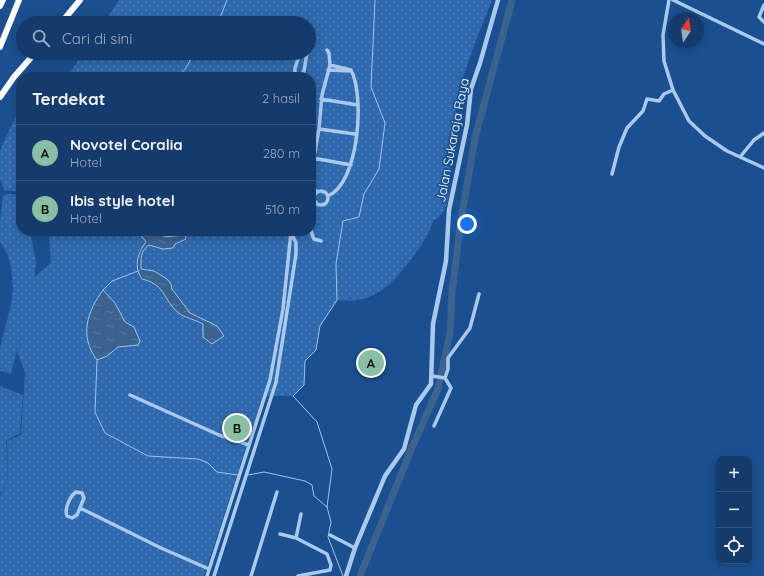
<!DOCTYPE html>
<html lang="id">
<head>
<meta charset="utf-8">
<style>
  :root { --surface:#143b6b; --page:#214673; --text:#f1f3f6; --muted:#9dadc1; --line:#33557e; --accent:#8abfa5 }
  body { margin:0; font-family:Quicksand,sans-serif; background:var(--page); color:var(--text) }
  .controls { position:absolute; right:12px; bottom:12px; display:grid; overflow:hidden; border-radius:8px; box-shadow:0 2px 10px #0003 }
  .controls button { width:36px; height:36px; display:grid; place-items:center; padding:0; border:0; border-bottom:1px solid var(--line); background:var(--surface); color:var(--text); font:20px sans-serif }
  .compass { position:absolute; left:668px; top:12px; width:36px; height:36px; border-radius:50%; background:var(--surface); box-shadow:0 2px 10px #0003; rotate:13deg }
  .you { position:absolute; left:467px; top:224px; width:14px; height:14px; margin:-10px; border:3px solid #fff; border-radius:50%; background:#1a73e8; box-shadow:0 0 0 6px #1a73e833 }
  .badge { display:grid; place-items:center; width:26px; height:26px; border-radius:50%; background:var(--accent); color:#111; font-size:13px; font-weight:700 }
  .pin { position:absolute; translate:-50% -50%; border:2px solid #fff; box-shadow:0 1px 4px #0006 }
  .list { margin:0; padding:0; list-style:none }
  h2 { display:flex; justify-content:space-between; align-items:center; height:52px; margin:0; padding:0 16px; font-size:17px }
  h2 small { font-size:13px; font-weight:400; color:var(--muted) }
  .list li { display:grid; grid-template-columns:26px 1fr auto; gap:12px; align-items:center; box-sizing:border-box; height:56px; padding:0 16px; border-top:1px solid var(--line) }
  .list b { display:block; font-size:15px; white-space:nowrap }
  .list p { margin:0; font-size:13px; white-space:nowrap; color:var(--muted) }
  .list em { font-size:13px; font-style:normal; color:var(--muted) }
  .icon { flex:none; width:22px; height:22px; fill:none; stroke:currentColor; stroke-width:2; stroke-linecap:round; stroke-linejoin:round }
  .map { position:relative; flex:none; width:764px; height:576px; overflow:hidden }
  .search { position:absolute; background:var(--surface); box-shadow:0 2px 10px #0003; left:16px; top:16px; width:300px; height:44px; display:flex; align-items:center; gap:10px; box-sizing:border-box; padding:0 14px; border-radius:22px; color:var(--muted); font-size:15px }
  .panel { position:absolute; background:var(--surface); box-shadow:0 2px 10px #0003; left:16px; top:72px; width:300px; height:164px; border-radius:16px }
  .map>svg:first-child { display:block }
</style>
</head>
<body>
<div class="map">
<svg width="764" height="576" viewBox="0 0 764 576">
  <defs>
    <pattern id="green-dots" width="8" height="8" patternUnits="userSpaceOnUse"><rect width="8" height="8" fill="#2e69ad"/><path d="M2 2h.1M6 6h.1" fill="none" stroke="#4d80b9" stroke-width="1.8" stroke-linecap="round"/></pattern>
    <pattern id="water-ripples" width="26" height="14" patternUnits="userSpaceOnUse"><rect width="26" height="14" fill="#3c6290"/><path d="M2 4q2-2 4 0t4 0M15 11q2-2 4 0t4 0" fill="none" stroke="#597aa1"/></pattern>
  </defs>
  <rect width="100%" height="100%" fill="#1b4f8f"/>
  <path fill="url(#green-dots)" d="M119,0H492C480,31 466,63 458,96C454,115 453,137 451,157C449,177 454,211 433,221C429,235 421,246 412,258C392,285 373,305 337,300L320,326L316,350L305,361L304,385L293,396H263L204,576H0V496L8,482L7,441L21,435L25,373L17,351C27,326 32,303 34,277L51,263L49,231H311V77H67L83,53H309V23H104Z
    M21,104V192L4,190L0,179V151Z
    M6,194H21V231H30L36,262L31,308L26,328L17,350L11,374L0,371V347L11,305L13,289L11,266L8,256L0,241V222L3,196Z
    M0,386L23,395L20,433L6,441L8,482L0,494Z"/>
  <path fill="url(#water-ripples)" stroke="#9cc4f0" d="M138,231L157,232L165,237L185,235L186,239L175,244L173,248L163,249L149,245C140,251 141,260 141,269L154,271L167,279L171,284L172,289L190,313L217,326L224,336L212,344L203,337V324C198,321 182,316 180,314C162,300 167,285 142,279C133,266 138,253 146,242Z
    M103,290L115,303L125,322L134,327L140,341L138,345L118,347L107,356L97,360C79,336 87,312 103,290Z"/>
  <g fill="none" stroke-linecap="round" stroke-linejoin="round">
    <path stroke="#9cc4f0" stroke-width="1" d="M218,23L227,0
      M178,77L186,68L194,53
      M103,290L112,281L138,271
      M97,360L95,412L105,433L148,456L198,459L208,463L217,472L238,475
      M248,475L264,472L305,481L312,485L314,496L327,507L331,522L328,537L343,576
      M327,507L332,469L317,422L293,396L304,385L305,361L316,350L320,326L337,300L336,264L343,221L359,217L364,194L379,169L385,123L371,87L375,0"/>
    <path stroke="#3c6290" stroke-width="7" d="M360,576L411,450L438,389L450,333L452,292L461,220L475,138L512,0"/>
    <path stroke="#a9c9ee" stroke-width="3.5" d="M669,0L663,35L664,61L673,90L689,121L705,136L727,151L764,168
      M673,0L764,44
      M764,5L759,17L764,22
      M309,45L312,35
      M328,70L351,71
      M295,77V68L300,53
      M300,77L304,71L307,53
      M321,99L358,105
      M319,129L355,134
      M740,157L754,140L764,133
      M313,158L351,165
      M311,174L319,129L322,95L330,65L329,53L327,50
      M612,174L619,147L627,128L643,111L647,99L659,101L664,94L673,90
      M311,187L318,192
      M314 198a7 7 0 1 1 14 0a7 7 0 1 1-14 0Z
      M328,196C359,183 365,96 351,70L330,65
      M316,202C309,211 309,230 314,239L321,241
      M432,376L445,378L451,388L434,426
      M445,378L448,369V358L470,328L479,294
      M130,395L219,435L249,445
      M76,492L82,493L84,498L77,515L72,518L67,516C64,509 70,496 76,492Z
      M80,508L161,548L209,569
      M280,534L296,538L327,554L331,565L330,570L298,576
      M330,535L355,548
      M296,538L301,514
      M207,576L270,380L283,309L291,232
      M214,576L276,382L296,254V243L291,232
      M251,576L277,492"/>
    <path stroke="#a9c9ee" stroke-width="4.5" d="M346,576L355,548L385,476L404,449L416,405L431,384L433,324L446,261L449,210L467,125L471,89L480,63L498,0"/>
    <path stroke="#fff" stroke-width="6" d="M0,6L3,0
      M61,23L80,0
      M0,47L19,0
      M0,97L14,77L35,53"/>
  </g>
  <g text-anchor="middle" stroke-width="3.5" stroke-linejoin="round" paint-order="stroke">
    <g font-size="13" fill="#fff" stroke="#1b4f8f">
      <text transform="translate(452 140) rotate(-79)" y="5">Jalan Sukaraja Raya</text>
    </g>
  </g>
</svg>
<div class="controls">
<button>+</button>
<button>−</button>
<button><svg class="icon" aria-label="locate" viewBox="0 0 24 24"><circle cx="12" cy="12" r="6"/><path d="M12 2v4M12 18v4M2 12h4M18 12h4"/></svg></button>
</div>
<svg class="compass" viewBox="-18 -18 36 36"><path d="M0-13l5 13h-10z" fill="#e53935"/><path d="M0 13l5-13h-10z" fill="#9dadc1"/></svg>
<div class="you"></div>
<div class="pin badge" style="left:371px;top:363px">A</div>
<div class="pin badge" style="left:237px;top:428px">B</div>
<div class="search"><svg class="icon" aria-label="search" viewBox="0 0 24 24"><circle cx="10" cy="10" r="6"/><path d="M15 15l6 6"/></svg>Cari di sini</div>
<section class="panel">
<h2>Terdekat<small>2 hasil</small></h2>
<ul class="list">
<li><span class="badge">A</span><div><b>Novotel Coralia</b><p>Hotel</p></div><em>280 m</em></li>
<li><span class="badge">B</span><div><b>Ibis style hotel</b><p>Hotel</p></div><em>510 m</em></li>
</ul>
</section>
</div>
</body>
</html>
